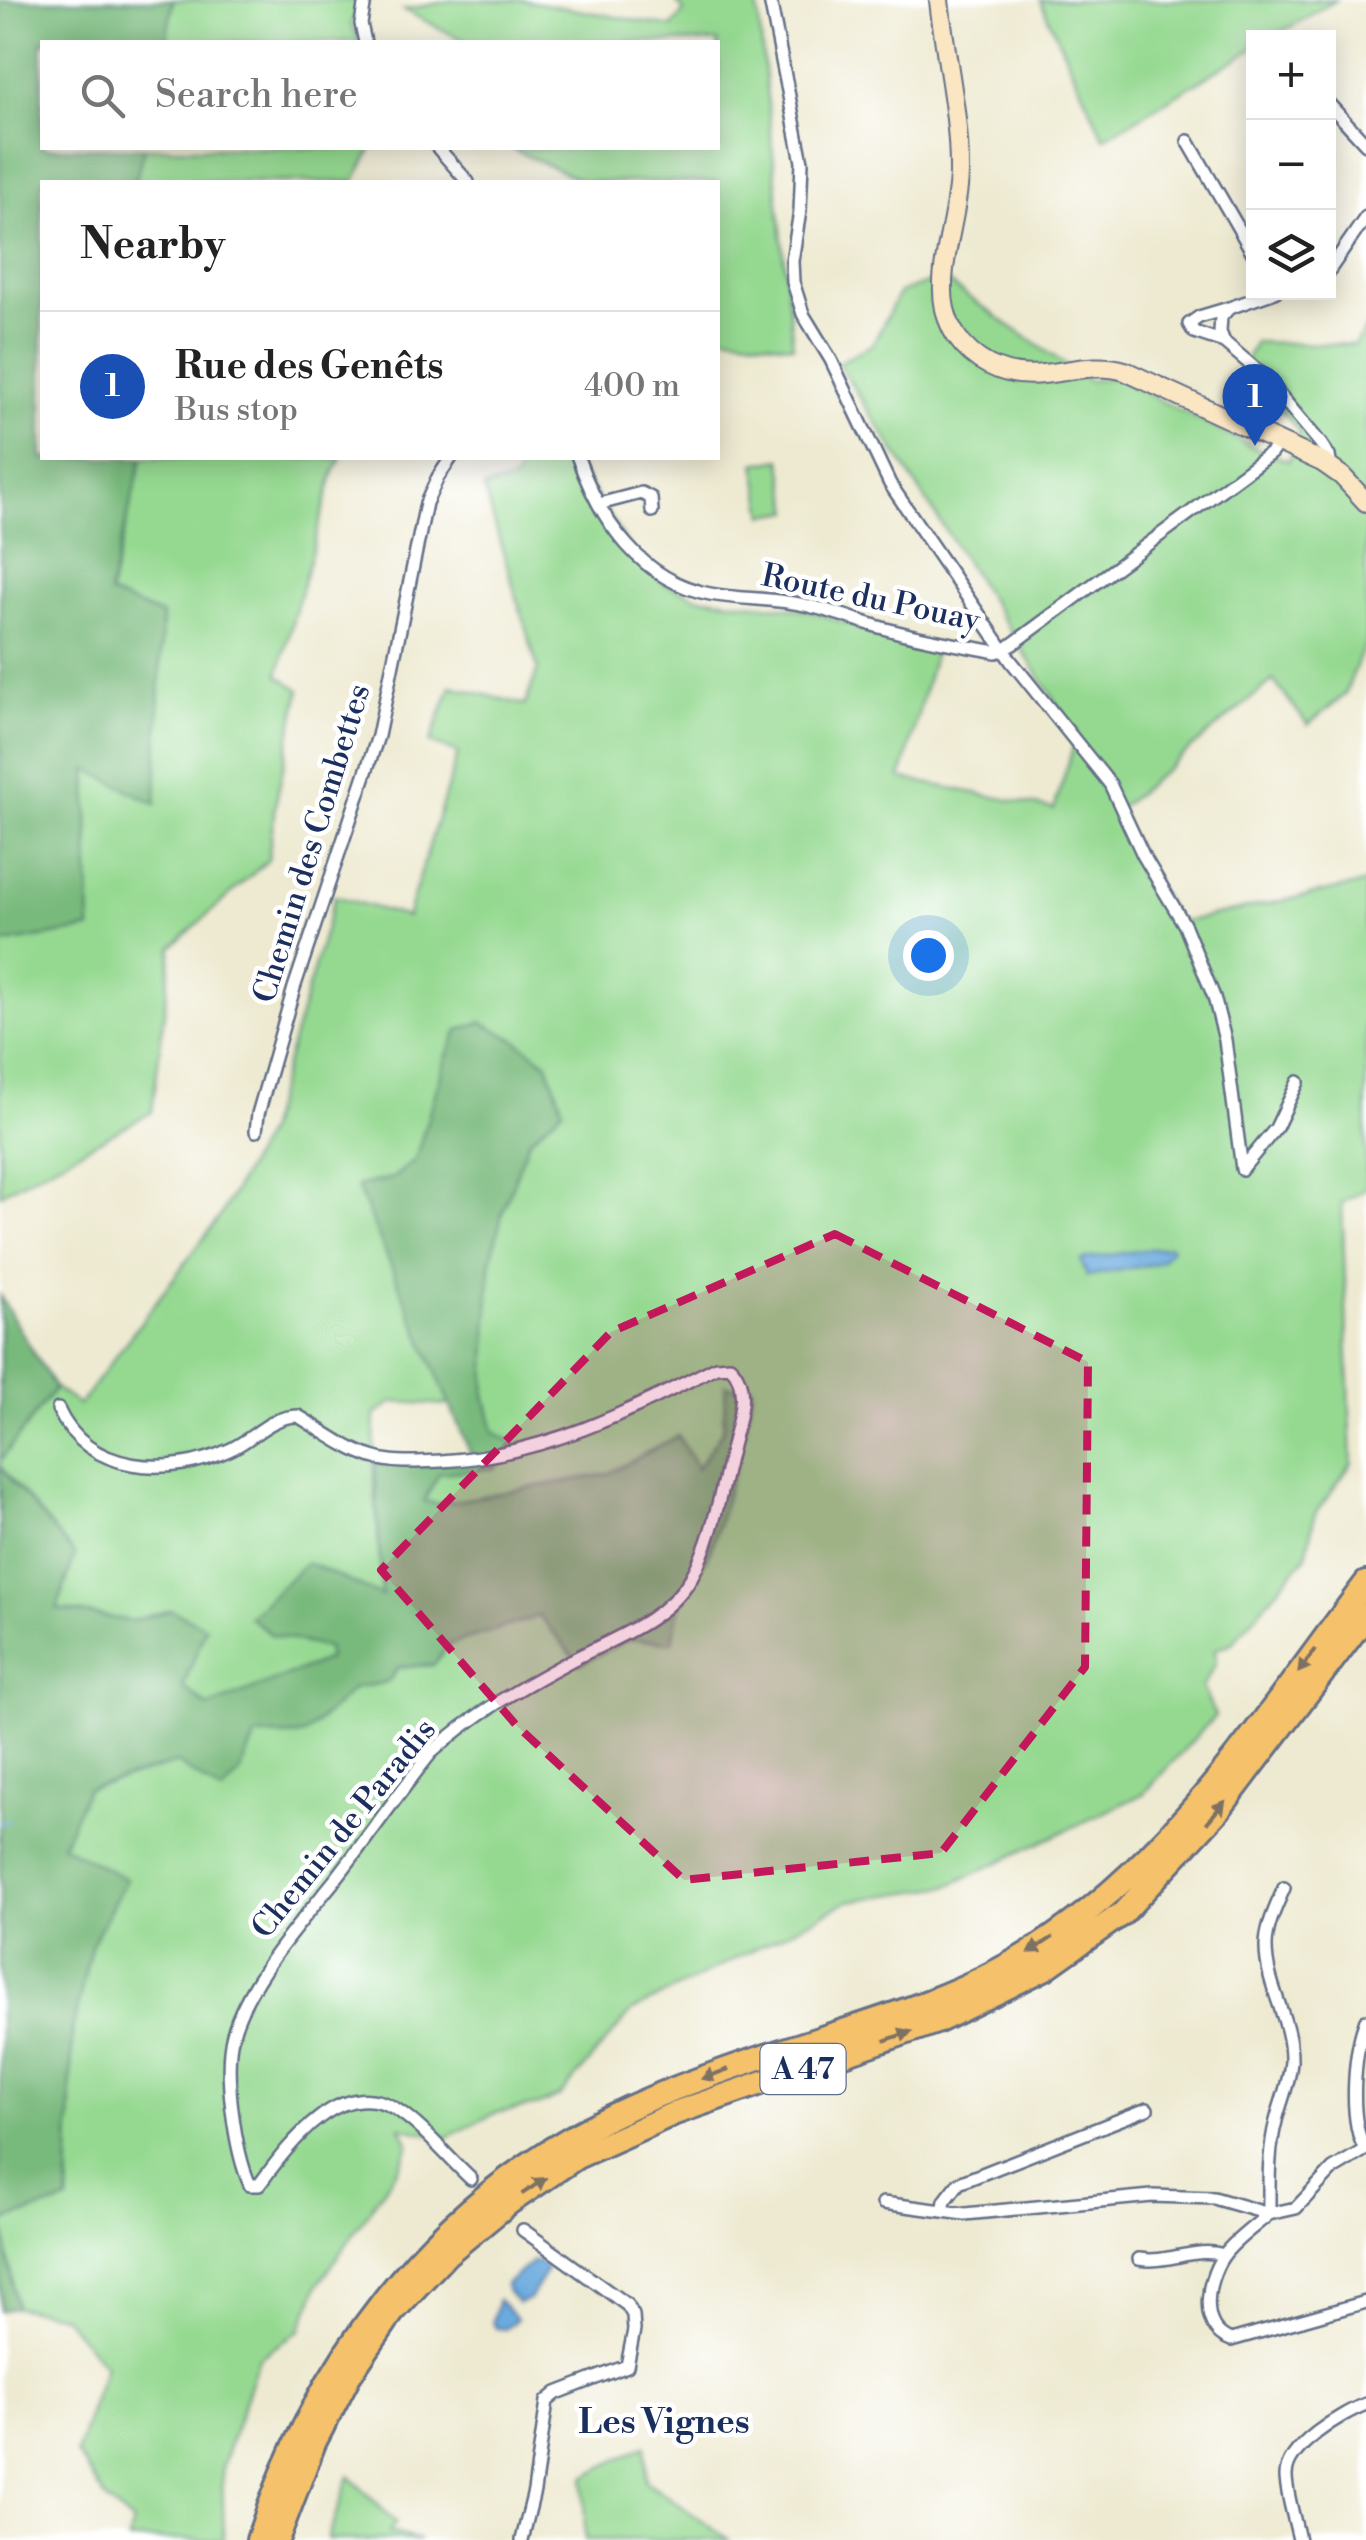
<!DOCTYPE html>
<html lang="en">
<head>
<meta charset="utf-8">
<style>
  :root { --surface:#fff; --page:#f6f6f6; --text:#222; --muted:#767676; --line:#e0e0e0; --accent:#d1495b }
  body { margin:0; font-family:"Libre Bodoni",serif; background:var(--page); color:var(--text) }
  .controls { position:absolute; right:30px; top:30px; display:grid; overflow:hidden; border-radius:0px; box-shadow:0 5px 25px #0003 }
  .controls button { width:90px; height:90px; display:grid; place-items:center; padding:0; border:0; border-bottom:2px solid var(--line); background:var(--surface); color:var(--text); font:50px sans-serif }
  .you { position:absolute; left:928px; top:955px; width:35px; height:35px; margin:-25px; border:8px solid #fff; border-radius:50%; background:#1a73e8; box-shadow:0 0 0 15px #1a73e833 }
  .badge { display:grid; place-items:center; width:65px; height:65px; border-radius:50%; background:var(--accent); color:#fff; font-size:32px; font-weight:700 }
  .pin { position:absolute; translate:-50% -82px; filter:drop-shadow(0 2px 5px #0008) }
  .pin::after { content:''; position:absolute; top:52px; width:35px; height:30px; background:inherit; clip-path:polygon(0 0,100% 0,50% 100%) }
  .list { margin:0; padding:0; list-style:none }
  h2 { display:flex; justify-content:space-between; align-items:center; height:130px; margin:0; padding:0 40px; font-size:42px }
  h2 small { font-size:32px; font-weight:400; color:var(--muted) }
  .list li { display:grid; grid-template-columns:65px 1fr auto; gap:30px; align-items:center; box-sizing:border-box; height:150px; padding:0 40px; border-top:2px solid var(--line) }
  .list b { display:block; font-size:38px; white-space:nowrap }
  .list p { margin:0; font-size:32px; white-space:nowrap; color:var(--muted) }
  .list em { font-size:32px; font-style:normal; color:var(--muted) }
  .icon { flex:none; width:55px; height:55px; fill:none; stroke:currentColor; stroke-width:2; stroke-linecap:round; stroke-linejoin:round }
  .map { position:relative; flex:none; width:1366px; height:2540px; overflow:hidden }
  .search { position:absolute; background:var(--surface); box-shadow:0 5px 25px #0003; left:40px; top:40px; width:680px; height:110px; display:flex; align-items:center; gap:25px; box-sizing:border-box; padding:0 35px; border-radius:0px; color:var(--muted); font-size:38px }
  .panel { position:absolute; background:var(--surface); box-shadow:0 5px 25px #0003; left:40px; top:180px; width:680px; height:280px; border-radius:0px }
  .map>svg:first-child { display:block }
</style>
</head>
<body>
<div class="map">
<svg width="1366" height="2540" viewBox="0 0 1366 2540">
  <rect width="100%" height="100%" fill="#fff"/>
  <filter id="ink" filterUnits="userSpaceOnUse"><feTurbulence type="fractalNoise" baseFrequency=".01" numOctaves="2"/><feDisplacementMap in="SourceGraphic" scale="20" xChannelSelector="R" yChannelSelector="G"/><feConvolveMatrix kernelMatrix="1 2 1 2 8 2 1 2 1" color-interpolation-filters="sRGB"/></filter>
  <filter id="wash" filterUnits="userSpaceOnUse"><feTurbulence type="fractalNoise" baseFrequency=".0048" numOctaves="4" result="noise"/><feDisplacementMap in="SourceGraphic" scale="40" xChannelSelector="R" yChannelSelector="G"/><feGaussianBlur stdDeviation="2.25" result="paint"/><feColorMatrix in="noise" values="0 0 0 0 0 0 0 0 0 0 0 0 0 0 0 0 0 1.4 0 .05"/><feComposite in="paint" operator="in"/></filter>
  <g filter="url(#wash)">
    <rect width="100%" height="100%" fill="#eeead2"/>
    <path fill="#95d991" stroke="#588478" stroke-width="2.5" d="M173,0H361L351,24L360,42H166Z
      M453,0H522L672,27L684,11L675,0H757L793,346L718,334V182H585L510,148H718V42H467L404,10Z
      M1040,0H1336L1273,37L1254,38L1253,49L1104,138Z
      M144,148H372L354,182H135Z
      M941,278L1089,381L1114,377L1255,448L1289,461L1299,431L1243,365L1255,342L1354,345L1366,328V641L1345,694L1308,725L1273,680L1116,811L1177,923L1366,883V1189L1342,1203L1352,1463L1315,1514L1306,1556L1232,1643L1215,1649L1216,1663L1202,1687L1215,1716L1143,1794L948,1886L849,1901L632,2011L560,2096L539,2105L495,2113L446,2138L401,2127L409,2145L401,2164L319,2284L300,2330L259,2358L222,2467L224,2540H128L133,2523L107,2501L76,2453L105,2366L63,2316L16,2307L3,2221L68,2201L72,2031L91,1946L125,1879L62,1845L87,1789L177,1763L239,1774L256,1736L304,1735L354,1688L387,1682L398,1667L433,1665L450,1644L539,1616L580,1664L629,1639L672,1642L679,1606L711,1549L746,1425L726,1386L723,1430L697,1469L678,1436L608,1474L439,1504L424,1501L439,1473L494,1468L516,1445L494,1432L485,1395L489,1265L503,1210L529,1140L562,1109L447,1055L415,1160L393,1178L357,1186L452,1405L393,1402L375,1415L374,1474L382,1596L272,1635L327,1648L329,1659L208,1707L183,1687L205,1627L171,1610L131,1621L56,1609L74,1555L0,1466V1461L55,1388L79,1405L221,1215L266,1132L335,896L407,917L458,753L430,743L451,686L525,705L538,669L484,488L515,480L522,458L573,459L639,563L663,583L698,597L807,610L935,651L901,778L1054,809L1077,735L838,363L873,344L899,293Z
      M142,458H341L333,474L278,675L300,690L275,806L268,860L172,947L152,1112L0,1194V944L90,928L87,768L156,803L109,595Z
      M781,459L791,511L765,515L755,464Z
      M646,2445V2481L729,2540H585L584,2477Z
      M349,2476L396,2523L389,2532L420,2540H327Z"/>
    <path fill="#78b97b" stroke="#4a746c" stroke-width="2.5" d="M0,0H173L166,42H42V148H144L135,182H42V458H142L109,594L162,615L156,804L87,769L90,929L0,944Z
      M481,1022L516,1040L547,1063L563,1109L529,1140L503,1210L490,1265L485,1395L494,1432L516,1445L494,1468L439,1473L424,1501L439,1504L608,1474L678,1436L697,1468L723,1430L726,1386L752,1387L746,1425L711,1549L679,1606L672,1642L629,1639L580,1664L539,1616L450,1644L433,1665L398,1667L388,1682L354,1688L304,1735L256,1736L239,1774L222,1793L177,1763L87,1789L62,1845L126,1879L91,1946L72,2031L68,2201L3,2221L16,2307L0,2311V1467L75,1555L57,1609L131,1621L171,1610L206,1627L183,1687L208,1707L329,1659L327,1648L272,1635L249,1617L307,1562L382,1596L375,1463L474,1462L357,1186L393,1178L415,1160L447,1055L458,1030Z
      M0,1296L55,1388L0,1461Z"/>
    <path fill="#6cabdf" stroke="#446d9e" stroke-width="2.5" d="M1169,1246L1172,1248L1163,1259L1153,1264L1087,1276L1081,1261L1084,1259Z
      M533,2261H538L546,2268L545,2273L529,2299L518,2303L507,2291L506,2284Z
      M498,2300L517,2319L505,2329L496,2328L492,2321Z"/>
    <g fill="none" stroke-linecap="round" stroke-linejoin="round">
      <path stroke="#6cabdf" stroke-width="2.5" d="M0,1823L9,1821"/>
    </g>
  </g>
  <g filter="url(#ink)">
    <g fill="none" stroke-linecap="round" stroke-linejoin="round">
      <defs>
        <path id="street" d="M365,0L361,24L365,42
          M770,0L802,162L800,211L792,261L793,282L803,314L831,360L890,484L1011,661L1110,784L1143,855L1185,926L1214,997L1225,1040L1242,1169L1276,1128L1298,1082
          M1328,103L1366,144
          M1188,141L1254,255
          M438,148L468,182
          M1328,272L1366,217
          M1275,292L1229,308L1221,317L1220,332L1224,342L1264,376L1321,444L1329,456L1331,468
          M1224,342L1194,332L1189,324L1199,317L1229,308
          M578,458C600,521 642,581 710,594C743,600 777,598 809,606C837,612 863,623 890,630C925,640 961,645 996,652L1006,649L1271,453L1278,443
          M599,504L641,493L651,498L652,511
          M256,1131L258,1114L294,988L378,736L426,503L438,477L451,458
          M58,1409C88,1475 171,1477 229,1450C254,1439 270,1416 298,1416C322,1430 346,1449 372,1457C393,1464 420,1462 441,1461C542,1456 628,1412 716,1367L730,1366C751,1386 738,1421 732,1446C721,1489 713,1539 691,1578C665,1621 614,1638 572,1660C522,1687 473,1714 431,1753C397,1795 367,1839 334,1881C300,1923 247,1982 233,2034C223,2070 235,2152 250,2185H259C288,2146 340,2074 396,2109C424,2127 447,2157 471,2179
          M1284,1888C1276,1907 1266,1926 1266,1947C1266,1987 1292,2020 1291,2061C1290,2082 1281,2100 1276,2121C1268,2151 1269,2183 1269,2214C1255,2226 1239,2237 1227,2251C1207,2274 1196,2328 1231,2340L1366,2302
          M1365,2149C1348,2120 1354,2051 1366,2020
          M883,2203L965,2214L1152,2196L1214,2198L1269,2214L1296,2208L1333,2169L1366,2149
          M943,2211L945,2201L959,2183L1147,2109
          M1139,2259C1168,2264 1196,2246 1224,2255
          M522,2540L534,2491L547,2401L557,2393L627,2366L634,2330L633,2315L627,2305L523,2230
          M1299,2540C1295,2520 1287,2497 1286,2477C1285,2447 1342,2413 1366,2404"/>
        <path id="secondary" d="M939,0C945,57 960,116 959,174C958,217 936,269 945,309C951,337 971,359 998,369C1041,386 1082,358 1125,371L1322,462L1342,476L1366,502"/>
        <path id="highway" d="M258,2540C314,2364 429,2210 596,2124C645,2098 699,2079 751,2061C847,2028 949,2004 1035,1949C1176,1859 1266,1714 1366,1583
          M277,2540L314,2443L349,2376L392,2313L447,2254L509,2203L577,2157L675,2113L939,2021L1044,1969L1123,1913L1218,1811L1366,1616"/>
      </defs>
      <use href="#street" stroke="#657087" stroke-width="16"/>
      <use href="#secondary" stroke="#657087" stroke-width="22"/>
      <use href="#highway" stroke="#657087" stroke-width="28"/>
      <use href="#street" stroke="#fff" stroke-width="11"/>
      <use href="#secondary" stroke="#fbe6c4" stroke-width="18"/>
      <use href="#highway" stroke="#f5c16b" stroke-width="22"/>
    </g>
    <defs><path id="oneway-solid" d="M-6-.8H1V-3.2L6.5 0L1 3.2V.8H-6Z" transform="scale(2.5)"/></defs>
    <g fill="#7d7164">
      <use href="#oneway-solid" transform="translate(1307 1661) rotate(127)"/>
      <use href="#oneway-solid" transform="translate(1216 1812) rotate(-50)"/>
      <use href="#oneway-solid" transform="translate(1041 1945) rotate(147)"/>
      <use href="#oneway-solid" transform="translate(898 2036) rotate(-19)"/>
      <use href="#oneway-solid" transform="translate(715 2074) rotate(160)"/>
      <use href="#oneway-solid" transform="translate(534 2186) rotate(-34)"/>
    </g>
  </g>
  <path fill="#c2185b" fill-opacity="0.2" stroke="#c2185b" stroke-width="8" stroke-dasharray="20 12" stroke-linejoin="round" d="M835,1234L1088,1362L1085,1667L941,1853L684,1880L517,1726L381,1570L611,1332Z"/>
  <g text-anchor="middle" stroke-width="9" stroke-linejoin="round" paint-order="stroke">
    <rect fill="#fff" stroke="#5f6d8e" stroke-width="2.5" x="760.5" y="2044" width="85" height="50" rx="8"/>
    <g font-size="30" font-weight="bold" fill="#1b2f5e">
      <text x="803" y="2079">A 47</text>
    </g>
    <g font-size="32" fill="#1b2f5e" stroke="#fff">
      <text transform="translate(871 597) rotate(12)" y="11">Route du Pouay</text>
      <text transform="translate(311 843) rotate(-73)" y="11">Chemin des Combettes</text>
      <text transform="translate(343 1828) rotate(-51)" y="11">Chemin de Paradis</text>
    </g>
    <g font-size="35" font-weight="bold" fill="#1b2f5e" stroke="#fff">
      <text x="664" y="2433">Les Vignes</text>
    </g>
  </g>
</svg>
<div class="controls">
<button>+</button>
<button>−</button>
<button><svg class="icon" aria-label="layers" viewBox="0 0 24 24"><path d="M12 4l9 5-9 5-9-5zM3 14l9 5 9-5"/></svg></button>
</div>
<div class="you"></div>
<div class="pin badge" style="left:1255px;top:446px;background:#1a4fb4">1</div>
<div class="search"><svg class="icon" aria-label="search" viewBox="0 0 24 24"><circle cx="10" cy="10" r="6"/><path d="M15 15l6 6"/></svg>Search here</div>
<section class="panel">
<h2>Nearby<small></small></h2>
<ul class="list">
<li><span class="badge" style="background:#1a4fb4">1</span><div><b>Rue des Genêts</b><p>Bus stop</p></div><em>400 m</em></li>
</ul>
</section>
</div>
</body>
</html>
